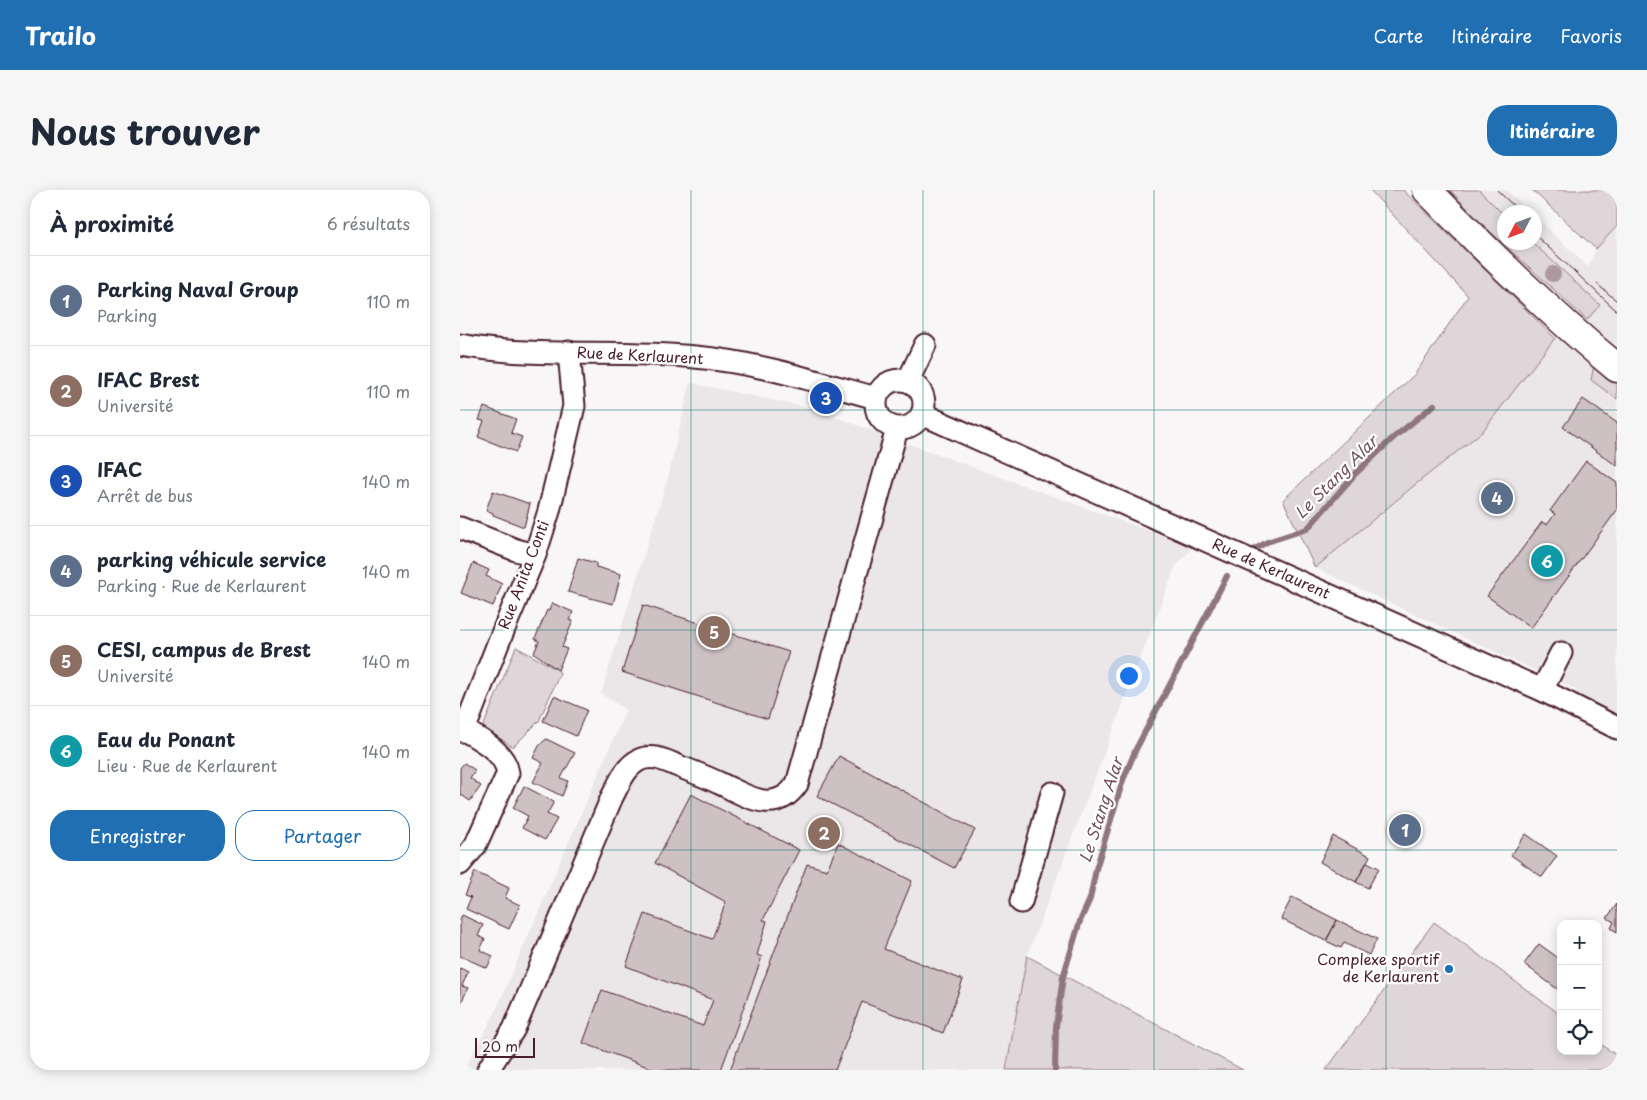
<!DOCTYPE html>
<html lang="fr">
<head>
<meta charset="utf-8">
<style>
  :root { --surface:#fff; --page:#f6f6f7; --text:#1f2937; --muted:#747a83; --line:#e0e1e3; --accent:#1f6fb2 }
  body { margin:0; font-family:"Playpen Sans",sans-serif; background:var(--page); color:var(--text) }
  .controls { position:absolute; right:15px; bottom:15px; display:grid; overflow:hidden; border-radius:10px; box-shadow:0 2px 12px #0003 }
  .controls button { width:45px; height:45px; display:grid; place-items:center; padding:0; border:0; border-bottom:1px solid var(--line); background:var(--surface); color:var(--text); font:25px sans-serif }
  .compass { position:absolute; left:1037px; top:15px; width:45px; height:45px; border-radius:50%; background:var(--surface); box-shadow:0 2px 12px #0003; rotate:228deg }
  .scale { position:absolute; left:15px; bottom:12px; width:60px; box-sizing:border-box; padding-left:5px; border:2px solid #4a1f2b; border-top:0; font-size:14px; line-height:18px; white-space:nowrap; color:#4a1f2b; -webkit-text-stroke:4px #fff; paint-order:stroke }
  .you { position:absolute; left:668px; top:485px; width:18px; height:18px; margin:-12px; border:4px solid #fff; border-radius:50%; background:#1a73e8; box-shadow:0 0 0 8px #1a73e833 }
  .badge { display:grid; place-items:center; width:32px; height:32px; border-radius:50%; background:var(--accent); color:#fff; font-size:16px; font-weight:700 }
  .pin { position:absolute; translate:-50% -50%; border:2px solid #fff; box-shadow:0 1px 5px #0006 }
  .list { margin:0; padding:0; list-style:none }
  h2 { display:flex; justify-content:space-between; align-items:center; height:65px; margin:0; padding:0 20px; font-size:21px }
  h2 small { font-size:16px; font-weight:400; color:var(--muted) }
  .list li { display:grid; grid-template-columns:32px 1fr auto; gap:15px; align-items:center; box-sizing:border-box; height:90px; padding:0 20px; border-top:1px solid var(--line) }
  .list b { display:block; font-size:19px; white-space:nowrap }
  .list p { margin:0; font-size:16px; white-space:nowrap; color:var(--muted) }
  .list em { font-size:16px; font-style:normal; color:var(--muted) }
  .actions { display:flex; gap:10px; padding:15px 20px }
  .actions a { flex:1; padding:11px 0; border:1px solid var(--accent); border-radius:20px; text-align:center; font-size:18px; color:var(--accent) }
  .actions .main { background:var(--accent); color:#fff }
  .icon { flex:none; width:28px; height:28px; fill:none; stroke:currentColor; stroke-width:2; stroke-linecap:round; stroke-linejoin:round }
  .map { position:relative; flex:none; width:1157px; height:880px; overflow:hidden; border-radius:20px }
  header { display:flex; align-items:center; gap:30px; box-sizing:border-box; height:70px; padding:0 25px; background:var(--accent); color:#fff }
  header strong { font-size:24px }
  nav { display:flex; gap:28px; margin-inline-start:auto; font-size:18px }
  .intro { display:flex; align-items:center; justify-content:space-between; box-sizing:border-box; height:120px; padding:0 30px }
  h1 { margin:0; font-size:35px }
  .button { padding:12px 22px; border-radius:20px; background:var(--accent); color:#fff; font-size:18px; font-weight:700 }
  main { display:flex; gap:30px; padding:0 30px }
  aside { flex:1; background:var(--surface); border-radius:20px; box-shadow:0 2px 12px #0003 }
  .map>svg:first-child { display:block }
</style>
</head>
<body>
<header>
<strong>Trailo</strong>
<nav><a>Carte</a><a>Itinéraire</a><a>Favoris</a></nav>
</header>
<div class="intro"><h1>Nous trouver</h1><a class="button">Itinéraire</a></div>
<main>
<aside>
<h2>À proximité<small>6 résultats</small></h2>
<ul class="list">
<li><span class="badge" style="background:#5c6f8a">1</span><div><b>Parking Naval Group</b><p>Parking</p></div><em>110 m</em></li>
<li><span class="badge" style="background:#8d6e63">2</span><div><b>IFAC Brest</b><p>Université</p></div><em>110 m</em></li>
<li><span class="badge" style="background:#1a4fb4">3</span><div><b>IFAC</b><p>Arrêt de bus</p></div><em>140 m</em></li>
<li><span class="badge" style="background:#5c6f8a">4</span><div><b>parking véhicule service</b><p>Parking · Rue de Kerlaurent</p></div><em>140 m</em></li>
<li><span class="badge" style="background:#8d6e63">5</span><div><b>CESI, campus de Brest</b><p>Université</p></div><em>140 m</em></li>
<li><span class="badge" style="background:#0f9aa8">6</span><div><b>Eau du Ponant</b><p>Lieu · Rue de Kerlaurent</p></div><em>140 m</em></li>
</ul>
<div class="actions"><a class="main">Enregistrer</a><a>Partager</a></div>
</aside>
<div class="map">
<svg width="1157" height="880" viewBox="0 0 1157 880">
  <rect width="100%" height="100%" fill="#f8f6f7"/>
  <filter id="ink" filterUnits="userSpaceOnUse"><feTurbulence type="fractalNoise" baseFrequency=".02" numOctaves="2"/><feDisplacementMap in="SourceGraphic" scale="10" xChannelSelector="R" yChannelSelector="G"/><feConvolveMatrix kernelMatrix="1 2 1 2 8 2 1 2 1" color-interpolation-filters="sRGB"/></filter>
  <g filter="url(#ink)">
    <path fill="#ebe6e8" d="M1019,0H1047L1070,22H1044V25Z
      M1075,26L1128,77L1136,59L1157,36V538L1110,513L1117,500L855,378L956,294L1022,242L1095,148L1119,96L1073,53L1074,52Z
      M230,193L350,218L733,357L715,377L567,766L546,880H4L34,825L166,520L141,504L208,288Z"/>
    <path fill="#ded6d9" stroke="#947a82" d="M910,0H943L1095,148L1022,242L956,294L855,378L823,310L955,184L1008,106Z
      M990,0H1019L1044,25V52L1073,53L1140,115L1127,130L1025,37Z
      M1072,0H1157V36L1136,59Z
      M1135,169L1157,187V209L1131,190Z
      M56,457L98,480L100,483L79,531L53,557L23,537Z
      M974,732L1101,825V861H1138V852L1157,866V880H866Z
      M567,766L783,880H546Z"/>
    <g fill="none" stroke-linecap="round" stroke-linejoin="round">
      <path stroke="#8f747b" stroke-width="6" d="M788,363L807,352L847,339L895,284L933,248L974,215
        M595,880L596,836L603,787L620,731L630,709L636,679L663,590L676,559L767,386"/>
    </g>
    <path fill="#cdc1c4" stroke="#4a1f2b" d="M1123,209L1157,233V276L1103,237Z
      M24,217L56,229L51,243L62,247L56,262L18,247L24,231L19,230Z
      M1126,271L1157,293V320L1071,438L1027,406L1082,332L1087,335L1095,324L1090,321Z
      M33,301L70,314L64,337L33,325V323L26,320Z
      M118,368L136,373V377L161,384L153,414L108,402Z
      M13,373L29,380L26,386L42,394L33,416L1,403Z
      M92,413L113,422L109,430L113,431L102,457L107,459L98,480L74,463L79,451L75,449L87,420L89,421Z
      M183,415L329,462L308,529L162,482Z
      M94,506L127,520L116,546L83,531Z
      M86,549L115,563L101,588L108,591L102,606L73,592L83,573L73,568L79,556Z
      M379,566L515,640L494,678L357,606Z
      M4,573L15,580L10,588L21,596L10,611L0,604V578Z
      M64,596L94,612L87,624L97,629L85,650L62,638L68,626L53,618Z
      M231,604L339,660L303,730L307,731L297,765L302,767L261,880H196L123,853L142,800L243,836L253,810L166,776L185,724L252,749L266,712L195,673Z
      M1066,644L1097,666L1082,687L1051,665Z
      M873,646L910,666L896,692L860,672Z
      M378,653L452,691L424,759L503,790L483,843L402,812L375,880H270L347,674L367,680Z
      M907,672L919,678L908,698L896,692Z
      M15,682L49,698L45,708L60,715L49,739L6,719L11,707L5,705Z
      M832,707L877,730L866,751L821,729Z
      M1157,714V742L1151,738L1154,732L1147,728Z
      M2,725L23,735L18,746L25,749L20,760L33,766L27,778L0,766V730Z
      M877,730L917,749L909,765L884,753L881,758L866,751Z
      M1079,754L1101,770V802L1064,774Z
      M0,778L8,782L2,796L8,798L0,815Z"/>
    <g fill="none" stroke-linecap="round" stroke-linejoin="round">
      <defs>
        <path id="minor" d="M0,155C77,169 157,159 235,167C297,172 357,192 416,208
          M416 214a24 24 0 1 1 48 0a24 24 0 1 1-48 0Z
          M448,191L465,155
          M462,224L1082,500L1157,538
          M0,338L56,360L75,365
          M1082,500L1101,463
          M0,541L4,540L9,528L39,451L75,365L89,321L114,216L109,162
          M0,674L15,656L48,583C45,562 21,550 4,540
          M561,712L592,603
          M28,880L54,839L152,607C159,594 165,577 179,570C192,564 204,570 216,575C230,581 245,586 259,593C286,605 314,627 337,594L437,239"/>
        <path id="major" d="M967,0C1028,62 1090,123 1157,178"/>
      </defs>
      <use href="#minor" stroke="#4a1f2b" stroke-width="25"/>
      <use href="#major" stroke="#4a1f2b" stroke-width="31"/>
      <use href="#minor" stroke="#fff" stroke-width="21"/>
      <use href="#major" stroke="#fff" stroke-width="28"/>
      <path stroke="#4a1f2b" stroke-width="1" d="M1037,0L1060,22
        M1074,44L1157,121
        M1137,94L1157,111"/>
    </g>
    <circle fill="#ad999e" cx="1093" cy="84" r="8"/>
  </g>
  <path fill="none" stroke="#0f766e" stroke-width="1" stroke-opacity="0.55" d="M231,0V880M463,0V880M694,0V880M926,0V880M0,220H1157M0,440H1157M0,660H1157"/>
  <circle fill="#1f6fb2" stroke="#fff" stroke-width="2" cx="989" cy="779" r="5"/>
  <g text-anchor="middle" stroke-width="4.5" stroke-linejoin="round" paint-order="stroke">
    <g font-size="15" fill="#4a1f2b" stroke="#fff">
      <text transform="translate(180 166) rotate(3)" y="5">Rue de Kerlaurent</text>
      <text transform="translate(811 379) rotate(24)" y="5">Rue de Kerlaurent</text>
      <text transform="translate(64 385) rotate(-69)" y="5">Rue Anita Conti</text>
    </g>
    <g font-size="15" fill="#4a1f2b" stroke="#fff" text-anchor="end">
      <text x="979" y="775">Complexe sportif<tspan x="979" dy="17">de Kerlaurent</tspan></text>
    </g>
    <g font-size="16" font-style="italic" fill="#72515a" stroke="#fff">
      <text transform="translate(876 287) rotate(-45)" y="6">Le Stang Alar</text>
      <text transform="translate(641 620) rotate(-72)" y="6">Le Stang Alar</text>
    </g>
  </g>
</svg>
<div class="controls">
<button>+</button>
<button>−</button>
<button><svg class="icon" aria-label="locate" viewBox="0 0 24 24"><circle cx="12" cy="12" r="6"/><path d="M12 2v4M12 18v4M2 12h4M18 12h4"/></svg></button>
</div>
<svg class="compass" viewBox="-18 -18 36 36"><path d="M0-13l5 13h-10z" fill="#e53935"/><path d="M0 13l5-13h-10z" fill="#747a83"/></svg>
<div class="scale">20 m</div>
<div class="you"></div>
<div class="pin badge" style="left:945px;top:640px;background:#5c6f8a">1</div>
<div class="pin badge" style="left:364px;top:643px;background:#8d6e63">2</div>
<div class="pin badge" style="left:366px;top:208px;background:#1a4fb4">3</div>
<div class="pin badge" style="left:1037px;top:308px;background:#5c6f8a">4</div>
<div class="pin badge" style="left:254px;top:442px;background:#8d6e63">5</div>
<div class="pin badge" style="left:1087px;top:371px;background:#0f9aa8">6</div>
</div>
</main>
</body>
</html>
